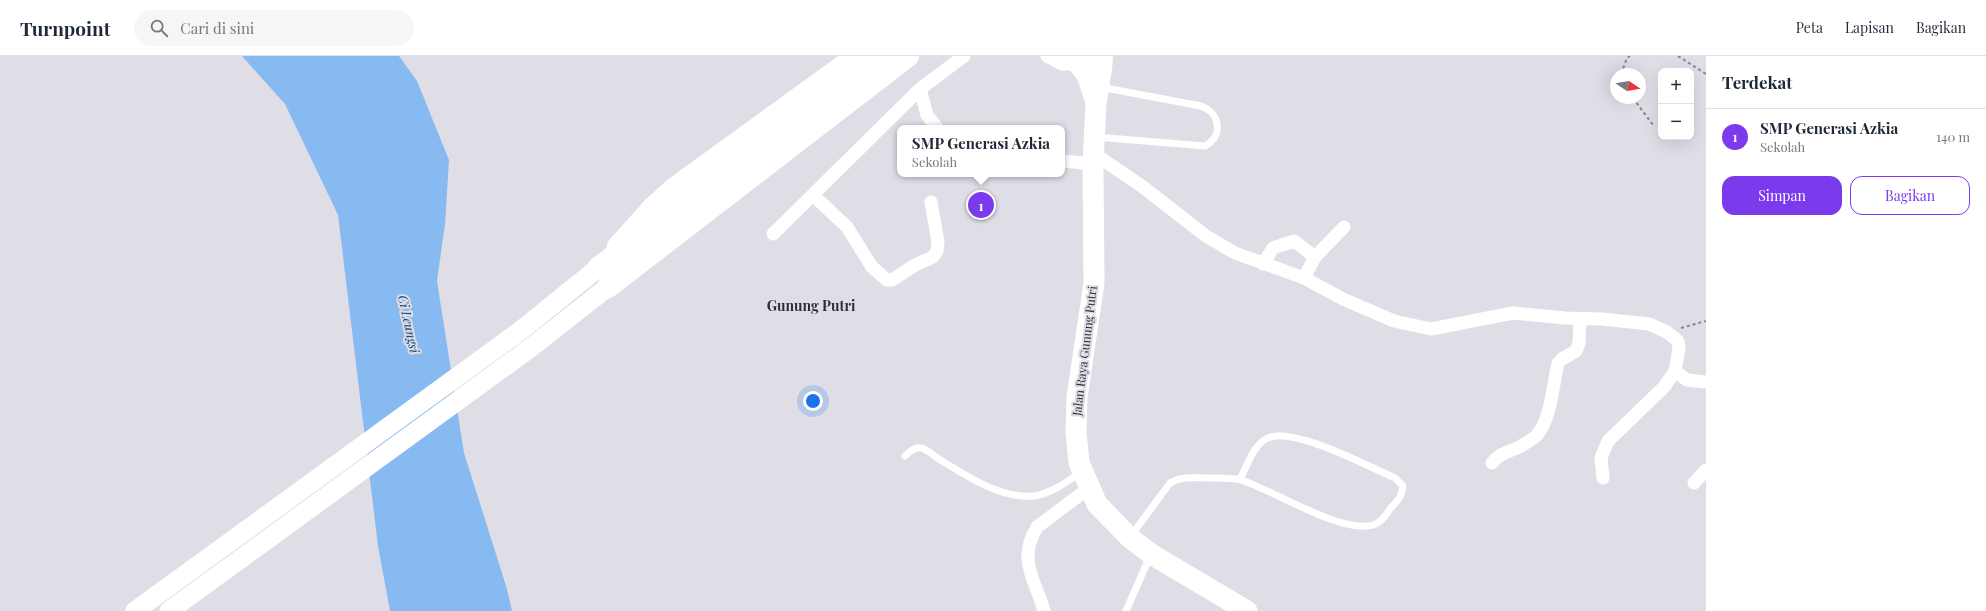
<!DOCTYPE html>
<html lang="id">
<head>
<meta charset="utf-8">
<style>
  :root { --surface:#fff; --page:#f6f6f7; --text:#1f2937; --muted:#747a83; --line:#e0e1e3; --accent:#7c3aed }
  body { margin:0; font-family:"Playfair Display",serif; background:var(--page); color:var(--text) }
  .controls { position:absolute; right:12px; top:12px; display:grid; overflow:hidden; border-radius:8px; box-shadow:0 4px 16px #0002 }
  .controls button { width:36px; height:36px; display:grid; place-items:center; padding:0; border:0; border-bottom:1px solid var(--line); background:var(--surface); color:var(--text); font:20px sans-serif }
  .compass { position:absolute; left:1610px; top:12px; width:36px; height:36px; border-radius:50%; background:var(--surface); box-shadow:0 4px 16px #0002; rotate:102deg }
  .you { position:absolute; left:813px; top:345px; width:14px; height:14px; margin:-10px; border:3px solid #fff; border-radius:50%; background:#1a73e8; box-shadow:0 0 0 6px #1a73e833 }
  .badge { display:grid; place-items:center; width:26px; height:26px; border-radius:50%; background:var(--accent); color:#fff; font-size:13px; font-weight:700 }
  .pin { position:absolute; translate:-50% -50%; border:2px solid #fff; box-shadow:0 1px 4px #0006 }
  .popup { position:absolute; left:897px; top:69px; width:168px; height:52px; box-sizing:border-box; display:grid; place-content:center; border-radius:8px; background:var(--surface); filter:drop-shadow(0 1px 3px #0005); font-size:13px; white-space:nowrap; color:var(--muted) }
  .popup b { font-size:15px; color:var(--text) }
  .popup::after { content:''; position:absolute; left:50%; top:100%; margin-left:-8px; border:8px solid transparent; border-top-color:var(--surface) }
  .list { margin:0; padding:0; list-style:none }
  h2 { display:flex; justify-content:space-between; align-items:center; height:52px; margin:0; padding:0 16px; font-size:17px }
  h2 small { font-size:13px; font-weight:400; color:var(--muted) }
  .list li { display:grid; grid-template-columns:26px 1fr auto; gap:12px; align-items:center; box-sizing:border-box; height:56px; padding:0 16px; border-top:1px solid var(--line) }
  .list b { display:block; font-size:15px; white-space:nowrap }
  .list p { margin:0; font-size:13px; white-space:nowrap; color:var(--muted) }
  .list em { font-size:13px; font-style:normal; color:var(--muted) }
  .actions { display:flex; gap:8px; padding:12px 16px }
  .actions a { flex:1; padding:9px 0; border:1px solid var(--accent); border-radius:12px; text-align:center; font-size:14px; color:var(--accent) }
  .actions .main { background:var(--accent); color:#fff }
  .icon { flex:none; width:22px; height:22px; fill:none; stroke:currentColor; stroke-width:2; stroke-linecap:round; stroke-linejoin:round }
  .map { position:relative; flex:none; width:1706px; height:555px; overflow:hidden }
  header { display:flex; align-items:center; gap:24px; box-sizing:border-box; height:56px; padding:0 20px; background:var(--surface); border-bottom:1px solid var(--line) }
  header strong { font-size:19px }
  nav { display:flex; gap:22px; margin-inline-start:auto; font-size:14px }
  .search { width:280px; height:36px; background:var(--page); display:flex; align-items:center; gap:10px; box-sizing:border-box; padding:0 14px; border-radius:22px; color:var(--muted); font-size:15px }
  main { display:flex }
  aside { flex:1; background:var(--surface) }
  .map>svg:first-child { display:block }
</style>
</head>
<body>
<header>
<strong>Turnpoint</strong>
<div class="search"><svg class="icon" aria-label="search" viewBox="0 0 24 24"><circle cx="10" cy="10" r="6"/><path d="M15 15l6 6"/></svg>Cari di sini</div>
<nav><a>Peta</a><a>Lapisan</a><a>Bagikan</a></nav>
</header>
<main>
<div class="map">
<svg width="1706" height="555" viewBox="0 0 1706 555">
  <rect width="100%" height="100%" fill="#dfdee7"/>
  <path fill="#86baf0" d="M242,0H399L417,25L449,104L445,168L437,225L464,397L507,533L512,555H390L378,490L338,159L285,48Z"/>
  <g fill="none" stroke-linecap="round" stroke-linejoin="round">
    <path stroke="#87868d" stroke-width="2" stroke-dasharray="3 3" stroke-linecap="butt" d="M1678,0L1706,18
      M1621,18L1627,2L1630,0
      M1633,42L1653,69
      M1681,272L1706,265"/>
    <path stroke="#fff" stroke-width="7" d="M1096,81L1205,90C1224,80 1220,57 1201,50L1100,31
      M905,400C909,396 915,391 921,392C927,393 934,400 939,403C966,420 1001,443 1034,440C1050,438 1067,426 1080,417
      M1130,481L1170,427C1181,420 1192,422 1205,422C1216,422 1231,421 1241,424C1273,434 1341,478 1373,469C1381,467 1385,460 1390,453C1397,445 1402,441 1403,430L1395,422C1369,411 1290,368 1266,383C1253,390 1247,410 1240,423
      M1126,555L1150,500"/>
    <path stroke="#fff" stroke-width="13" d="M1047,0L1062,8H1080
      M920,33L927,59L937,72
      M1093,97L1143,131L1206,180L1235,197L1304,222L1343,243L1394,265L1431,273L1513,257L1565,262L1602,263L1649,268L1667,276L1678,285L1679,293L1675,315L1664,331L1608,385L1601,402L1603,422
      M1062,105L1093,108
      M813,139L847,171L872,211L887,224H892L915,209L933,201L937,195L938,186L931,146
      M773,178L920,33L964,0
      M1263,208L1273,192L1294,185L1315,201
      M1304,222L1315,201L1344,171
      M1675,315L1687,324L1706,326
      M1492,407C1500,396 1511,396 1521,390C1526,387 1533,383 1537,379C1551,363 1553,328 1558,307L1562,303L1576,295L1579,287L1580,263
      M1694,427L1706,414
      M1044,555C1035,523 1017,504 1037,471L1089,432"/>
    <path stroke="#fff" stroke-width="19" d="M135,555L520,275L598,212
      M169,555L529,293L608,231"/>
    <path stroke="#fff" stroke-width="21" d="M1072,0L1087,19L1095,43
      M1097,0L1101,14L1096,48L1093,108L1094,227L1077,341L1076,377L1079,407L1097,448L1130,482L1151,498L1247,555
      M617,191L652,152L674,132L856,0"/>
    <path stroke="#fff" stroke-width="22" d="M1101,14L1102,0
      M598,212L883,0
      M608,231L908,0"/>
  </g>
  <g text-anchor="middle" stroke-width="4" stroke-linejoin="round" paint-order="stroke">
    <g font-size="12" fill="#302f33" stroke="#dfdee7">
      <text transform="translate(1085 295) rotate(-83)" y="4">Jalan Raya Gunung Putri</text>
    </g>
    <g font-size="13" font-style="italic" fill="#104879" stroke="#dfdee7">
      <text transform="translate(409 268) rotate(78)" y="5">Ci Leungsi</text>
    </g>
    <g font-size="14" font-weight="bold" fill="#302e35" stroke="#dfdee7">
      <text x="811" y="255">Gunung Putri</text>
    </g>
  </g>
</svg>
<div class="controls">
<button>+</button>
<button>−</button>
</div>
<svg class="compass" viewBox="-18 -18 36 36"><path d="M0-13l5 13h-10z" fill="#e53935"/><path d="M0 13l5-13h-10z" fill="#747a83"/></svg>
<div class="you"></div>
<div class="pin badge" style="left:981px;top:149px">1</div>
<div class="popup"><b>SMP Generasi Azkia</b>Sekolah</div>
</div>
<aside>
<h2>Terdekat<small></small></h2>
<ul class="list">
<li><span class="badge">1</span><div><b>SMP Generasi Azkia</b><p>Sekolah</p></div><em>140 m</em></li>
</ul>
<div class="actions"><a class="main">Simpan</a><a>Bagikan</a></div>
</aside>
</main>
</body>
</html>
